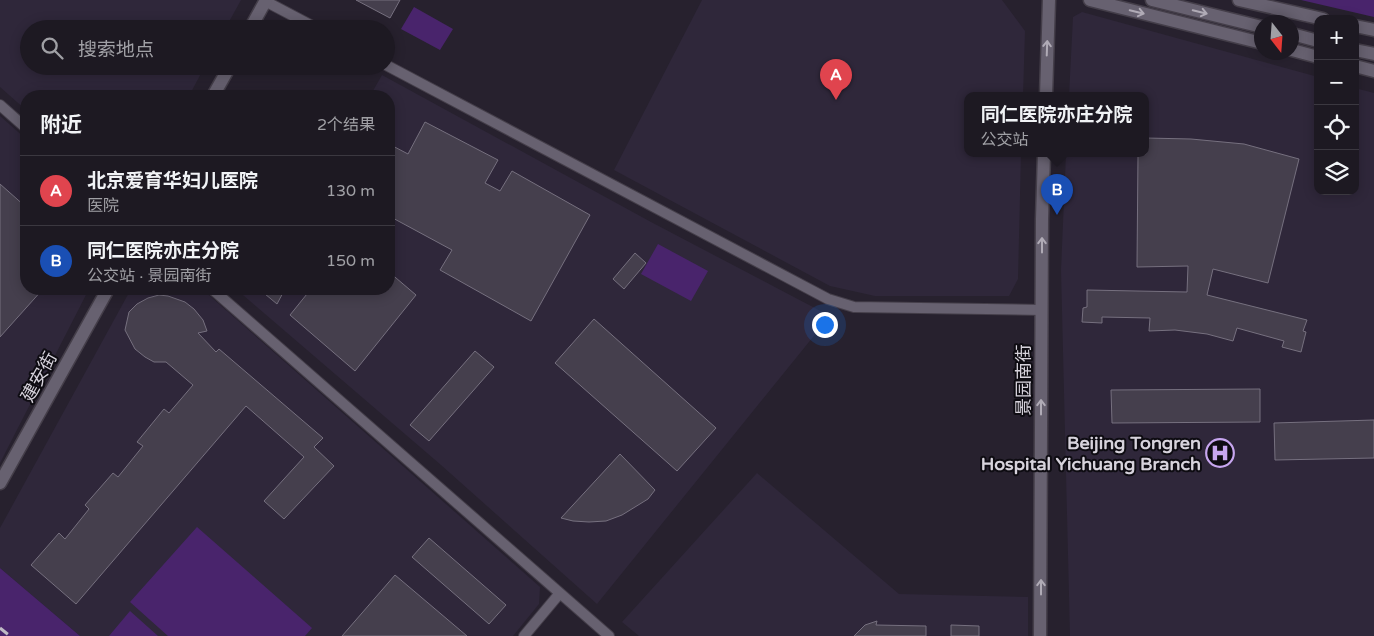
<!DOCTYPE html>
<html lang="zh">
<head>
<meta charset="utf-8">
<style>
  :root { --surface:#1d1922; --page:#25222a; --text:#f1f3f6; --muted:#a0a0a5; --line:#3b3840; --accent:#c7a6ef }
  body { margin:0; font-family:"Varela Round","Noto Sans SC",sans-serif; background:var(--page); color:var(--text) }
  .controls { position:absolute; right:15px; top:15px; display:grid; overflow:hidden; border-radius:10px; box-shadow:0 2px 12px #0003 }
  .controls button { width:45px; height:45px; display:grid; place-items:center; padding:0; border:0; border-bottom:1px solid var(--line); background:var(--surface); color:var(--text); font:25px sans-serif }
  .compass { position:absolute; left:1254px; top:15px; width:45px; height:45px; border-radius:50%; background:var(--surface); box-shadow:0 2px 12px #0003; rotate:163deg }
  .you { position:absolute; left:824px; top:324px; width:18px; height:18px; margin:-12px; border:4px solid #fff; border-radius:50%; background:#1a73e8; box-shadow:0 0 0 8px #1a73e833 }
  .badge { display:grid; place-items:center; width:32px; height:32px; border-radius:50%; background:var(--accent); color:#fff; font-size:16px; font-weight:700 }
  .pin { position:absolute; translate:-50% -41px; filter:drop-shadow(0 1px 2px #0008) }
  .pin::after { content:''; position:absolute; top:26px; width:18px; height:15px; background:inherit; clip-path:polygon(0 0,100% 0,50% 100%) }
  .popup { position:absolute; left:964px; top:92px; width:185px; height:65px; box-sizing:border-box; display:grid; place-content:center; border-radius:10px; background:var(--surface); filter:drop-shadow(0 1px 4px #0005); font-size:16px; white-space:nowrap; color:var(--muted) }
  .popup b { font-size:19px; color:var(--text) }
  .popup::after { content:''; position:absolute; left:50%; top:100%; margin-left:-10px; border:10px solid transparent; border-top-color:var(--surface) }
  .list { margin:0; padding:0; list-style:none }
  h2 { display:flex; justify-content:space-between; align-items:center; height:65px; margin:0; padding:0 20px; font-size:21px }
  h2 small { font-size:16px; font-weight:400; color:var(--muted) }
  .list li { display:grid; grid-template-columns:32px 1fr auto; gap:15px; align-items:center; box-sizing:border-box; height:70px; padding:0 20px; border-top:1px solid var(--line) }
  .list b { display:block; font-size:19px; white-space:nowrap }
  .list p { margin:0; font-size:16px; white-space:nowrap; color:var(--muted) }
  .list em { font-size:16px; font-style:normal; color:var(--muted) }
  .icon { flex:none; width:28px; height:28px; fill:none; stroke:currentColor; stroke-width:2; stroke-linecap:round; stroke-linejoin:round }
  .map { position:relative; flex:none; width:1374px; height:636px; overflow:hidden }
  .search { position:absolute; background:var(--surface); box-shadow:0 2px 12px #0003; left:20px; top:20px; width:375px; height:55px; display:flex; align-items:center; gap:12px; box-sizing:border-box; padding:0 18px; border-radius:28px; color:var(--muted); font-size:19px }
  .panel { position:absolute; background:var(--surface); box-shadow:0 2px 12px #0003; left:20px; top:90px; width:375px; height:205px; border-radius:20px }
  .map>svg:first-child { display:block }
</style>
</head>
<body>
<div class="map">
<svg width="1374" height="636" viewBox="0 0 1374 636">
  <rect width="100%" height="100%" fill="#27212e"/>
  <path fill="#2f273a" d="M0,0H241L225,29H29V66H205L189,96H26V110L0,87Z
    M702,0H1002L1025,31L1023,96H968V154H1021L1018,279L1009,296H875L830,286L614,170Z
    M1082,12L1318,77V191H1355V88L1374,93V636H1070L1061,270L1066,154H1146V96H1069L1073,17Z
    M382,75L651,222L830,316L597,604L441,465L236,289H389V96H370Z
    M0,116L26,139V289H89L0,463Z
    M131,289H202L540,587L539,604L513,636H80L0,568V528Z
    M757,473L899,594L1028,597V636H639L622,622Z"/>
  <path fill="#49246c" d="M1301,0H1374V17Z
    M414,7L453,29L440,50L401,29Z
    M658,244L708,271L691,301L641,274Z
    M197,527L312,628L305,636H168L130,602Z
    M0,568L80,636H0Z
    M130,611L158,636H109Z"/>
  <path fill="#453f4d" stroke="#76707f" d="M356,0H400L390,18Z
    M425,122L498,160L485,183L500,191L512,171L590,215L531,321L440,270L452,250L389,216V144L408,154Z
    M1146,138L1191,139L1244,144L1299,159L1268,283L1213,269L1207,295L1307,320L1303,331L1306,332L1301,352L1282,347L1284,341L1237,328L1233,341L1207,334L1175,330L1149,331L1150,318L1102,317V323L1082,322L1083,308L1087,307V290L1187,292L1188,266L1137,267L1138,154H1146Z
    M0,184L26,207V289H43L0,337Z
    M635,253L646,263L624,289L613,279Z
    M389,272L416,295L355,371L290,315L311,289H389Z
    M259,289H285L277,304Z
    M159,295L168,296L185,302L194,309L203,320L207,331L198,333L216,352L219,349L323,438L314,447L334,466L284,519L264,501L304,457L246,406L76,604L31,565L59,533L65,539L89,509L85,505L113,473L118,477L143,446L137,442L164,409L169,413L193,385L166,362H154L145,357L135,349L125,330L129,312L137,304L148,298Z
    M594,319L716,428L677,471L555,363Z
    M475,351L494,367L429,441L410,425Z
    M1260,389V422L1112,423L1111,390Z
    M1374,420V458L1275,460L1274,423Z
    M620,454L655,490L648,499L622,515L606,521L589,522L573,521L561,518Z
    M429,538L506,605L489,624L412,557Z
    M395,575L467,636H342Z
    M877,621L876,625L926,626V636H854L865,625Z
    M951,625L979,626V636H951Z"/>
  <g fill="none" stroke-linecap="round" stroke-linejoin="round">
    <defs>
      <path id="minor" d="M265,1L318,29
        M386,65L828,299L854,307L1042,310
        M0,105L26,128
        M212,289L609,636
        M524,636L560,593"/>
      <path id="tertiary" d="M1090,0L1262,43
        M250,29L266,0
        M1292,50L1318,57
        M1355,66L1374,71
        M213,96L230,66
        M1046,96L1049,0
        M0,483L108,289
        M1040,636L1042,219L1044,154"/>
      <path id="secondary" d="M1152,0L1262,27
        M1239,0L1323,19
        M1355,26L1374,30
        M1292,34L1318,41
        M1355,50L1374,54"/>
    </defs>
    <use href="#minor" stroke="#443e49" stroke-width="12"/>
    <use href="#tertiary" stroke="#443e49" stroke-width="15"/>
    <use href="#secondary" stroke="#443e49" stroke-width="15"/>
    <use href="#minor" stroke="#676170" stroke-width="10"/>
    <use href="#tertiary" stroke="#676170" stroke-width="12"/>
    <use href="#secondary" stroke="#676170" stroke-width="12"/>
    <path stroke="#bfbbc5" stroke-width="3" stroke-dasharray="10 5" stroke-linecap="butt" d="M0,628L10,636"/>
  </g>
  <defs><path id="oneway-shaft" d="M-6 0H5M1.5-3L5.5 0L1.5 3" fill="none" stroke-width="1.6" stroke-linecap="round" stroke-linejoin="round" transform="scale(1.25)"/></defs>
  <g stroke="#b0abb6">
    <use href="#oneway-shaft" transform="translate(1137 12) rotate(14)"/>
    <use href="#oneway-shaft" transform="translate(1200 12) rotate(14)"/>
    <use href="#oneway-shaft" transform="translate(1047 48) rotate(-88)"/>
    <use href="#oneway-shaft" transform="translate(1042 245) rotate(-90)"/>
    <use href="#oneway-shaft" transform="translate(1041 407) rotate(-90)"/>
    <use href="#oneway-shaft" transform="translate(1041 587) rotate(-90)"/>
  </g>
  <defs>
    <symbol id="hospital-ring" viewBox="-11 -11 22 22"><circle r="9.5" fill="#0e0c12" stroke="#c7a6ef" stroke-width="1.5"/><path d="M-5-5h3v3.5h4V-5h3V5h-3V1.5h-4V5h-3Z" fill="#c7a6ef"/></symbol>
  </defs>
  <g fill-rule="evenodd">
    <use href="#hospital-ring" x="1204" y="437" width="32" height="32"/>
  </g>
  <g text-anchor="middle" stroke-width="4" stroke-linejoin="round" paint-order="stroke">
    <g font-size="18" fill="#d7d3dc" stroke="#0e0c12">
      <text transform="translate(39 377) rotate(-61)" y="6">建安街</text>
      <text transform="translate(1024 380) rotate(-90)" y="6">景园南街</text>
    </g>
    <g font-size="18" font-weight="bold" fill="#d7d3dc" stroke="#0e0c12" text-anchor="end">
      <text x="1201" y="449">Beijing Tongren<tspan x="1201" dy="21">Hospital Yichuang Branch</tspan></text>
    </g>
  </g>
</svg>
<div class="controls">
<button>+</button>
<button>−</button>
<button><svg class="icon" aria-label="locate" viewBox="0 0 24 24"><circle cx="12" cy="12" r="6"/><path d="M12 2v4M12 18v4M2 12h4M18 12h4"/></svg></button>
<button><svg class="icon" aria-label="layers" viewBox="0 0 24 24"><path d="M12 4l9 5-9 5-9-5zM3 14l9 5 9-5"/></svg></button>
</div>
<svg class="compass" viewBox="-18 -18 36 36"><path d="M0-13l5 13h-10z" fill="#e53935"/><path d="M0 13l5-13h-10z" fill="#a0a0a5"/></svg>
<div class="you"></div>
<div class="pin badge" style="left:836px;top:100px;background:#e0444e">A</div>
<div class="pin badge" style="left:1057px;top:215px;background:#1a4fb4">B</div>
<div class="popup"><b>同仁医院亦庄分院</b>公交站</div>
<div class="search"><svg class="icon" aria-label="search" viewBox="0 0 24 24"><circle cx="10" cy="10" r="6"/><path d="M15 15l6 6"/></svg>搜索地点</div>
<section class="panel">
<h2>附近<small>2个结果</small></h2>
<ul class="list">
<li><span class="badge" style="background:#e0444e">A</span><div><b>北京爱育华妇儿医院</b><p>医院</p></div><em>130 m</em></li>
<li><span class="badge" style="background:#1a4fb4">B</span><div><b>同仁医院亦庄分院</b><p>公交站 · 景园南街</p></div><em>150 m</em></li>
</ul>
</section>
</div>
</body>
</html>
